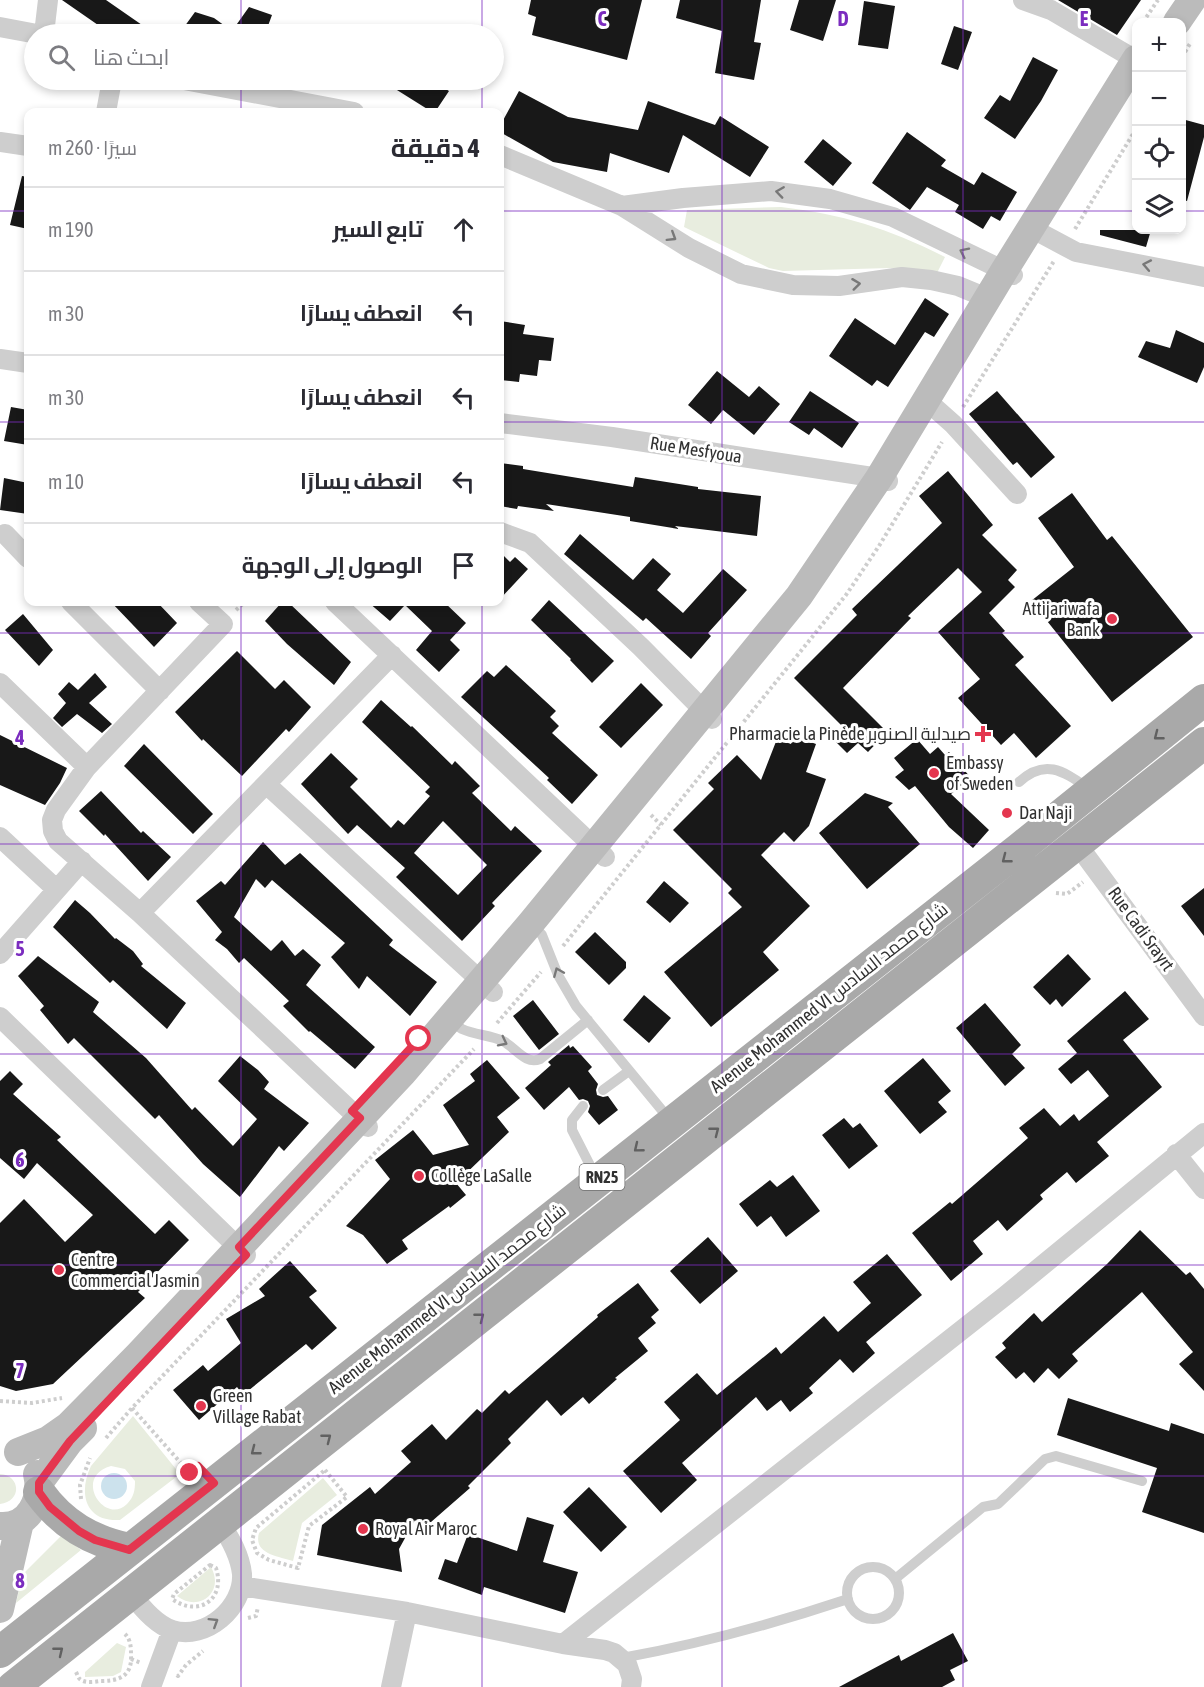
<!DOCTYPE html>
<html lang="ar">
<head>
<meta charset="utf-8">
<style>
  :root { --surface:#fff; --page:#f2f2f3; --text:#2b2b33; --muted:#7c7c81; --line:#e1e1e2 }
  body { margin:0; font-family:"Asap Condensed",Cairo,sans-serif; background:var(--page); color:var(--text); direction:rtl }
  .controls { position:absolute; right:18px; top:18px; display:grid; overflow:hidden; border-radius:12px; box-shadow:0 3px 9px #0003 }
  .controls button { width:54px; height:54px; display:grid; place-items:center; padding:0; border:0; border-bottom:2px solid var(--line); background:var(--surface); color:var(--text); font:30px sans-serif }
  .stop { position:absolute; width:18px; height:18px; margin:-14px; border:4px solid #e4364f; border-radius:50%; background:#fff }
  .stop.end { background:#e4364f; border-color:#fff; box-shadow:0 2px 6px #0008 }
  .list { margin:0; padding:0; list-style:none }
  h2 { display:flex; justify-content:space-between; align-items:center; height:78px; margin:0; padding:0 24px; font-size:26px }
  h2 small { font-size:20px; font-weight:400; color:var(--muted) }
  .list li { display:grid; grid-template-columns:39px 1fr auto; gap:18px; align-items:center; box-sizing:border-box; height:84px; padding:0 24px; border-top:2px solid var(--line) }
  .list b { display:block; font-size:22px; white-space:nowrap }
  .list em { font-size:20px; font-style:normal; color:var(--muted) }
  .icon { flex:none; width:33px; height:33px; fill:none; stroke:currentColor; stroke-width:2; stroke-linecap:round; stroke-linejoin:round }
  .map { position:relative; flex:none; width:1204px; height:1687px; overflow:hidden; direction:ltr }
  .search { position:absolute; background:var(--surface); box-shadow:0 3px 9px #0003; left:24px; top:24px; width:480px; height:66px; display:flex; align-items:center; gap:15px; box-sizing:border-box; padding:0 21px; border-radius:33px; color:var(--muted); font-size:22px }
  .panel { position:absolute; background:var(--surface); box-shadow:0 3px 9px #0003; left:24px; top:108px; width:480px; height:498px; border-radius:12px; direction:rtl }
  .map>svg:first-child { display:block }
</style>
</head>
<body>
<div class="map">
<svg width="1204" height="1687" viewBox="0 0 1204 1687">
  <rect width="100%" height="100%" fill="#fff"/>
  <path fill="#e8eddf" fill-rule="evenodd" d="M781,207C842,214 890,229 945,257L937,273L890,268L783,271L769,268L684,227L687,210Z
    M133,1416L180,1474L120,1520C85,1522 78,1493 91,1466ZM111,1466L125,1469L135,1481C135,1490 134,1497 127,1504C105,1526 72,1477 111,1466Z
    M0,1474C21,1475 22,1502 0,1504Z
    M323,1478L337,1495L302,1523L293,1561C278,1556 253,1554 259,1533Z
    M62,1535L81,1550L16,1603L22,1577L26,1571Z
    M211,1567C225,1592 199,1613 177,1596Z
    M117,1643L126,1647L121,1672L113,1676L85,1677V1672Z"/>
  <path fill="#cce2ed" d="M101 1486a13 13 0 1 1 26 0a13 13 0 1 1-26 0Z"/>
  <path fill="#181818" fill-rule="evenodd" d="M62,0H106L155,34H111Z
    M531,0H642L627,60L532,35L536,17L528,14Z
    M680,0H761L754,42L761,43L754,80L715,73L722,31L676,18Z
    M799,0H836L823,41L790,30Z
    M1058,0H1141L1117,35Z
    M864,1L895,6L888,49L858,45Z
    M249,7L272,15L265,34H179L195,12L214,18L232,31Z
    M954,26L972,32L958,70L941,64Z
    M1033,57L1058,70L1041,101L1015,139L984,118L1000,95L1010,101Z
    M381,80H431L449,91L435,112H432Z
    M519,91L568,117L638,130L648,101L715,125L720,116L769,147L750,177L683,135L669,173L610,153L607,172L553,162L500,132V126Z
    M1182,119L1204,125V137L1187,201L1182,200Z
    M907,132L946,160L941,166L974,185L982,172L1017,192L1000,221L991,216L983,229L955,212L959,205L927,187L910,210L872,183Z
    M823,139L852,163L833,186L804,162Z
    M22,176L28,177V229L10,225Z
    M1100,230H1151L1146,247L1100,235Z
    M925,298L949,314L934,337L925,332L888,387L877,380L872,386L829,356L855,318L895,345Z
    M500,321L525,325L523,334L554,338L551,361L539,360L537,376L520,374L519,382L500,380Z
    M1176,330L1204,343V367L1197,383L1138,357L1146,341L1170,348Z
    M717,371L749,397L759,386L780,404L754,435L723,410L711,424L688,405Z
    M810,391L859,423L842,448L814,428L809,435L789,422Z
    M997,391L1055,457L1031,478L1017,462L1013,465L969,414Z
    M11,407L28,410V445L4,441Z
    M500,463L523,466V469L633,487L635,477L698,487V489L761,496L757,536L675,526L679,529L630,521V517L546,504L554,511L518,506L517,509L500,506Z
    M948,471L993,525L982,535L1017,570L1008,580L1015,587L989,613L1005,631L1002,633L1024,657L1015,665L1071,726L1036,758L1014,733L1001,745L958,698L980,679L938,632L982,592L958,568L908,616L911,618L843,688L887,732L868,752L858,743L847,753L831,737L842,726L794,678L857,615L852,609L942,523L919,496Z
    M4,478L28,483V514L0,510Z
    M1072,493L1107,540L1112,536L1193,637L1112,702L1031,601L1074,567L1038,518Z
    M580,534L633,580L653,558L671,574L657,590L683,613L723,569L747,590L708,633L711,636L691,659L646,618L643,621L564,554Z
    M500,552L510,562L515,557L528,569L500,599Z
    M549,600L614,661L592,683L570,660L571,659L531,620Z
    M111,602H157L177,623L154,647Z
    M282,602H288L351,662L334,685L287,644L265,621Z
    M368,602H444L466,623L450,640L460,650L439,672L416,650L432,631L405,605L390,621Z
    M23,614L53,650L39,666L5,630Z
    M237,651L275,689L284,680L311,707L289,732L286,729L242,776L203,739L202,741L175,712Z
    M506,665L556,711L550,717L559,726L552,733L598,775L572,804L547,780L549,778L461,697L487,671L494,677Z
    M95,673L107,687L89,703L112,724L102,733L77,714L62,727L53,718L66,703L58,694L69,682L78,690Z
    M641,683L663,705L621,748L599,727Z
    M381,700L411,727L412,726L452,765L455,761L480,786L472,793L511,831L515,826L542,851L492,903L495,906L462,941L396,877L405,868L357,825L348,834L301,784L331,753L358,779L350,787L391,828L398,820L404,825L430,796L425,792L430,787L362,722ZM443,821L487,865L458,895L414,853Z
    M0,735L67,768L60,783L45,805L0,785Z
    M794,736L816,744L806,772L826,779L809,826L794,842L784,832L761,855L810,906L763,952L779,970L711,1027L664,972L742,907L728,893L732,889L673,830L714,789L708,783L737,755L761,780L777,739L791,744Z
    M917,739L930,754L938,747L945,755L949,752L971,778L951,794L989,830L973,848L949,827L915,786L909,790L895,777L904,770L894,758Z
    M144,744L213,814L193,834L124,766Z
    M101,791L141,833L143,831L171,857L148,881L105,834L104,836L79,811Z
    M865,793L893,803L888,807L920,844L867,889L819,833Z
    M263,842L285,865L300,853L393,940L389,945L437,982L410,1016L367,976L359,989L331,957L345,943L272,880L265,888L256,879L234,917L271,951L282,940L295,956L303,949L321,965L306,985L375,1047L355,1069L310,1031L309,1032L283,1006L289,1001L244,958L239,963L227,949L215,940L222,932L196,901L221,881L225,885Z
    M664,881L689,903L670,923L646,902Z
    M1204,888V936L1181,906Z
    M75,900L90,913L115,939L116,938L133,951L143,964L141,966L186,1003L167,1029L113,980L110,983L53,927Z
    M595,932L626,962V968L609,985L575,952Z
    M1068,954L1091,979L1062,1007L1056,999L1050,1005L1033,987Z
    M38,956L99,1002L93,1012L146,1058L192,1110L195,1107L233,1146L257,1119L218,1081L240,1056L258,1070L269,1082L264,1089L309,1123L284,1151L279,1146L240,1197L203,1164L159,1115L155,1119L74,1038L68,1044L40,1010L44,1006L18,976Z
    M1125,991L1149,1019L1123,1040L1162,1087L1097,1142L1109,1156L1076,1183L1067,1172L1040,1195L1043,1199L1007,1231L998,1220L973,1241L983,1254L951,1281L912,1233L950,1202L952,1204L1028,1138L1019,1128L1044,1108L1060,1126L1074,1114L1079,1121L1109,1096L1088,1070L1071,1084L1058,1069L1077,1053L1067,1041Z
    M644,995L671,1018L649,1043L623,1020Z
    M533,1000L559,1034L539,1050L513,1016Z
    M985,1003L1021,1045L1012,1054L1025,1068L1005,1086L956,1028Z
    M569,1045L570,1048L573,1046L592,1067L588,1071L598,1084L596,1090L597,1095L603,1097L608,1096L618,1110L599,1125L588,1112L590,1106L588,1101L583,1099L579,1100L569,1087L544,1110L525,1088L551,1065L548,1062Z
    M923,1058L951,1091L938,1102L947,1112L920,1134L884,1091Z
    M487,1060L520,1098L497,1117L509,1132L456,1183L466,1195L450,1208L449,1206L402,1240L408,1249L387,1264L363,1235L346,1226L390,1179L375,1160L413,1130L433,1155L469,1145L443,1105L475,1081L470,1074Z
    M10,1071L23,1084L13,1094L61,1137L57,1140L155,1234L169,1220L189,1240L138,1292L145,1298L53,1384L16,1391L0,1386V1223L24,1199L65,1242L93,1215L37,1163L24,1179L0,1158V1081Z
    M844,1118L853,1128L860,1123L878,1146L849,1169L822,1135Z
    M793,1175L820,1211L786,1237L771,1216L757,1227L739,1204L770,1180L777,1187Z
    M1140,1230L1186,1275L1190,1272L1204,1289V1391L1179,1364L1193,1352L1142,1292L1072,1354L1078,1361L1059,1379L1048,1368L1034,1383L1024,1372L1016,1379L995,1357L1006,1348L1002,1343L1034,1313L1042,1322L1107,1264Z
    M708,1237L738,1271L700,1304L670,1271Z
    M887,1254L922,1295L866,1342L875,1353L853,1373L840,1359L809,1388L813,1393L790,1412L781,1400L767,1411L756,1397L682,1463L697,1480L661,1513L623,1471L680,1420L664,1402L697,1373L717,1395L776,1347L781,1354L824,1316L838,1332L871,1303L853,1282Z
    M290,1261L317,1291L309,1297L337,1328L312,1350L306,1344L243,1395L237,1387L199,1420L173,1390L203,1365L208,1371L241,1343L226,1319L265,1296L259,1289Z
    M638,1283L659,1310L651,1317L656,1323L638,1338L648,1351L615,1378L617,1379L589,1404L583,1397L561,1416L547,1400L508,1439L511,1443L468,1486L470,1488L423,1529L415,1520L399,1549L402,1572L317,1555L322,1525L370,1487L375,1494L411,1462L401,1451L432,1424L446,1440L477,1409L482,1413L505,1390L509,1394L598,1317L597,1315Z
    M1068,1398L1169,1431L1171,1423L1204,1434V1533L1142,1512L1157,1468L1057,1435Z
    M589,1487L627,1527L601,1552L563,1512Z
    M527,1517L554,1525L543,1562L578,1572L565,1613L484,1587L482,1595L438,1579L445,1559L457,1563L468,1534L517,1551Z
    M953,1633L968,1661L950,1670L955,1680L942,1687H839L899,1655L901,1661Z"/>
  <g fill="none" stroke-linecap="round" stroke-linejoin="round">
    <path stroke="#cecece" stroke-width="4" stroke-dasharray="3 3" stroke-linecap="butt" d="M1143,22L1158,0
      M1182,57L1191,42
      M1075,229L1136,129
      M963,407L1054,261
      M236,610L245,602
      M651,815L661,825
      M1056,893L1067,894L1083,882
      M563,946L846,595L879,546L942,442
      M497,1023L541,972
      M0,1401L32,1403L62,1398
      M132,1408L188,1471
      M106,1438L132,1408L474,1049
      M325,1470L347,1497L309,1526L298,1568L269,1560L257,1553L252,1540L256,1528Z
      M81,1499L80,1485L90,1458
      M210,1565L216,1568C226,1599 199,1618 172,1599L174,1594Z
      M248,1618L256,1616L258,1607
      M131,1659L141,1663
      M76,1672C78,1676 78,1678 81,1680C86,1683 94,1682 100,1681C118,1681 132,1677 131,1656C131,1648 131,1640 125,1634
      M177,1675L178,1676L186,1665L203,1651"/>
    <path stroke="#cecece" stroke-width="10" d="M1019,782C1045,758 1063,771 1088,788
      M531,923L542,935L558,975L576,1006L670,1120
      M450,1020C454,1022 458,1027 462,1029C475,1035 490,1035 503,1041C516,1048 525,1065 540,1059L588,1020
      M603,1090L629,1071
      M583,1106L572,1120V1130L597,1179
      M847 1593a26 26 0 1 1 52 0a26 26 0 1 1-52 0Z
      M895,1579L983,1507L998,1504L1045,1459L1056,1456L1142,1481
      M622,1658C699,1644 773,1624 848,1599"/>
    <path stroke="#cecece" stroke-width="20" d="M1023,0L1051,10L1136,60
      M0,27L37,34
      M44,34L48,0
      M184,80L354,112
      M106,112L112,80
      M0,142L28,146
      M500,155L622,206L689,248L741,274L793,285L839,286L902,277L931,280L958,286L987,298
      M622,206L683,198L771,191L830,199L893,217L1013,275
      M1031,228L1076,252L1204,277
      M0,359L28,363
      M926,400L953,424L1017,494
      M500,423L612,437L879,478L888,481
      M500,532L530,543L641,647L712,719
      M5,534L28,558
      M71,602L160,691
      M199,602L223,624L87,767L56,810L52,820L53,831L58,841L140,913L368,1127
      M335,602L605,857
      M0,683L87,767
      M266,784L493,992
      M0,837L56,889
      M1077,844L1204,1016
      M140,913L392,655
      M0,954L82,861
      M0,1017L246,1255
      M1176,1154L1204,1189
      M241,1586L407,1612L563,1644L605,1650L614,1653L627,1664L632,1679L631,1687
      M131,1593C141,1607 155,1624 172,1630C206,1641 244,1607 242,1574C240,1555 230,1538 220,1523
      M563,1644L1005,1296L1204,1133
      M151,1687L172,1630
      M391,1687L407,1612"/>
    <path stroke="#bbb" stroke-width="28" d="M1177,22L1192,0
      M18,1452L48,1440L68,1426L138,1355L403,1073L531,923L799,596L879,478L1004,271L1136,59
      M39,1483L70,1441L83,1428
      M0,1526C29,1528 43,1499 37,1474
      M0,1609L20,1522"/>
    <path stroke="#a9a9a9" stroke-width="32" d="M39,1492C62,1524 91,1541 129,1549
      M0,1652L1020,848L1204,700
      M13,1687L1204,743"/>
  </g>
  <defs><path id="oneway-chevron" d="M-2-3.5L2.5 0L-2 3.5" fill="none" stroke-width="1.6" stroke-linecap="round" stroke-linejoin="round" transform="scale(1.5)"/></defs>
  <g stroke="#787878">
    <use href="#oneway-chevron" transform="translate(780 192) rotate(-172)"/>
    <use href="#oneway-chevron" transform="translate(672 237) rotate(32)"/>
    <use href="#oneway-chevron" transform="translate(964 252) rotate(-154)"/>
    <use href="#oneway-chevron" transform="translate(1147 265) rotate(-169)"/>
    <use href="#oneway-chevron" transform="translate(856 284) rotate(-7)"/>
    <use href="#oneway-chevron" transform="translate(558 972) rotate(-113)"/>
    <use href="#oneway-chevron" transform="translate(503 1042) rotate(27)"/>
    <use href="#oneway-chevron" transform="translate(214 1622) rotate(-32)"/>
  </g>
  <g stroke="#616161">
    <use href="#oneway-chevron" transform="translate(1158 736) rotate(142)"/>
    <use href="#oneway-chevron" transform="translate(1006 859) rotate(142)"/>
    <use href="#oneway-chevron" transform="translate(715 1131) rotate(-38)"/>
    <use href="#oneway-chevron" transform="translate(638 1148) rotate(141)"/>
    <use href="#oneway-chevron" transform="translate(480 1317) rotate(-38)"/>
    <use href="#oneway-chevron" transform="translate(327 1438) rotate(-38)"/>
    <use href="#oneway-chevron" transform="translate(255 1451) rotate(142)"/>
    <use href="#oneway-chevron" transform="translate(59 1651) rotate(-39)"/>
  </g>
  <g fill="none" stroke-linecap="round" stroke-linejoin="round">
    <path stroke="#e4364f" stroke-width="8" d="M190,1473L198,1466L214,1483L129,1550L95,1540L79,1531L50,1507L39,1492V1483L70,1441L246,1255L239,1247L360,1118L352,1111L419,1039"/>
  </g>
  <path fill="none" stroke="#7b2cbf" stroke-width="1.5" stroke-opacity="0.55" d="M241,0V34M482,0V34M722,0V1687M963,0V1687M241,80V112M482,80V112M0,211H28M500,211H1136M1182,211H1204M0,422H28M500,422H1204M241,602V1687M482,602V1687M0,633H1204M0,844H1204M0,1054H1204M0,1265H1204M0,1476H1204"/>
  <g fill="#e4364f" stroke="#fff" stroke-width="2">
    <circle cx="1112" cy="619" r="6"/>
    <path d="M980 725h6v6h6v6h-6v6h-6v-6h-6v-6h6z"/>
    <circle cx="934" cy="773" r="6"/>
    <circle cx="1007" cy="813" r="6"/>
    <circle cx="419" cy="1176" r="6"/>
    <circle cx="59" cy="1270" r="6"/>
    <circle cx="201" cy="1406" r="6"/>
    <circle cx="363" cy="1529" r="6"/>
  </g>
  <g text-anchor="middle" stroke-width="6" stroke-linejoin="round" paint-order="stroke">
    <rect fill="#fff" stroke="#6f6f6f" stroke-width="1.5" x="579.5" y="1164" width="45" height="26" rx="4.5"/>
    <g font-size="16" font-weight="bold" fill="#313131">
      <text x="602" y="1183">RN25</text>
    </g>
    <g font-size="18" fill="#313131" stroke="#fff">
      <text transform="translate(696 450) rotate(9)" y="6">Rue Mesfyoua</text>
      <text transform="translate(1141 929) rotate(54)" y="6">Rue Cadi Srayrt</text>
      <text transform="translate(829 998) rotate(-38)" y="6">Avenue Mohammed VI شارع محمد السادس</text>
      <text transform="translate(447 1299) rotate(-38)" y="6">Avenue Mohammed VI شارع محمد السادس</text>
    </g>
    <g font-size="18" fill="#313131" stroke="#fff" text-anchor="start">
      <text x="1100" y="615" text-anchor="end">Attijariwafa<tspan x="1100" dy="21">Bank</tspan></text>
      <text x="971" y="740" text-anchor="end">Pharmacie la Pinède صيدلية الصنوبر</text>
      <text x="946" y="769">Embassy<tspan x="946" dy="21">of Sweden</tspan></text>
      <text x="1019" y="819">Dar Naji</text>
      <text x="431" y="1182">Collège LaSalle</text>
      <text x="71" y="1266">Centre<tspan x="71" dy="21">Commercial Jasmin</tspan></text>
      <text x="213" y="1402">Green<tspan x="213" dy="21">Village Rabat</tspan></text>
      <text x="375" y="1535">Royal Air Maroc</text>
    </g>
  </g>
  <g font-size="20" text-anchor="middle" font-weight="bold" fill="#7b2cbf" stroke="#fff" stroke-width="6" stroke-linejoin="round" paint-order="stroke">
    <text x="602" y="26">C</text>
    <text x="843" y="26">D</text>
    <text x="1084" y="26">E</text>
    <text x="20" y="745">4</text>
    <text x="20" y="956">5</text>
    <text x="20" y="1167">6</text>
    <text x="20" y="1378">7</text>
    <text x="20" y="1588">8</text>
  </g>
</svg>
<div class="controls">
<button>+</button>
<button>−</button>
<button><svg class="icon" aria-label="locate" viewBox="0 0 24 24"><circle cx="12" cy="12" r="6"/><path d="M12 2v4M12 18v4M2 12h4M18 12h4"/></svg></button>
<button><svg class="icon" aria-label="layers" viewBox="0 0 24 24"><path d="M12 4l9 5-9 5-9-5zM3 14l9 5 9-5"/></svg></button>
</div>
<div class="stop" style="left:419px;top:1039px"></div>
<div class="stop end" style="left:190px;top:1473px"></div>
<div class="search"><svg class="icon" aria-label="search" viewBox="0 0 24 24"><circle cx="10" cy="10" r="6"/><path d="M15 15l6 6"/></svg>ابحث هنا</div>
<section class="panel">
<h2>4 دقيقة<small>سيرًا · 260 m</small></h2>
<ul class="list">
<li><svg class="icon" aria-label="ahead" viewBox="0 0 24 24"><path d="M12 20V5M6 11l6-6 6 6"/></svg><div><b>تابع السير</b></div><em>190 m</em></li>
<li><svg class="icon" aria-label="left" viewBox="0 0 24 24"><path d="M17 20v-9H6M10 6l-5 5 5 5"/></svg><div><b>انعطف يسارًا</b></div><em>30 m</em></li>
<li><svg class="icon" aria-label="left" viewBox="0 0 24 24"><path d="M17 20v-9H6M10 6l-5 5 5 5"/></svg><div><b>انعطف يسارًا</b></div><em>30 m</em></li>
<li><svg class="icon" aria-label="left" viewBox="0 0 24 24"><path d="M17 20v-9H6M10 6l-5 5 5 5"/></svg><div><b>انعطف يسارًا</b></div><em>10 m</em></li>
<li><svg class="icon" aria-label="arrive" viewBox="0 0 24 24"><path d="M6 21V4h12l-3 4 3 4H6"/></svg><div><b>الوصول إلى الوجهة</b></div></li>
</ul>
</section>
</div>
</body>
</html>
